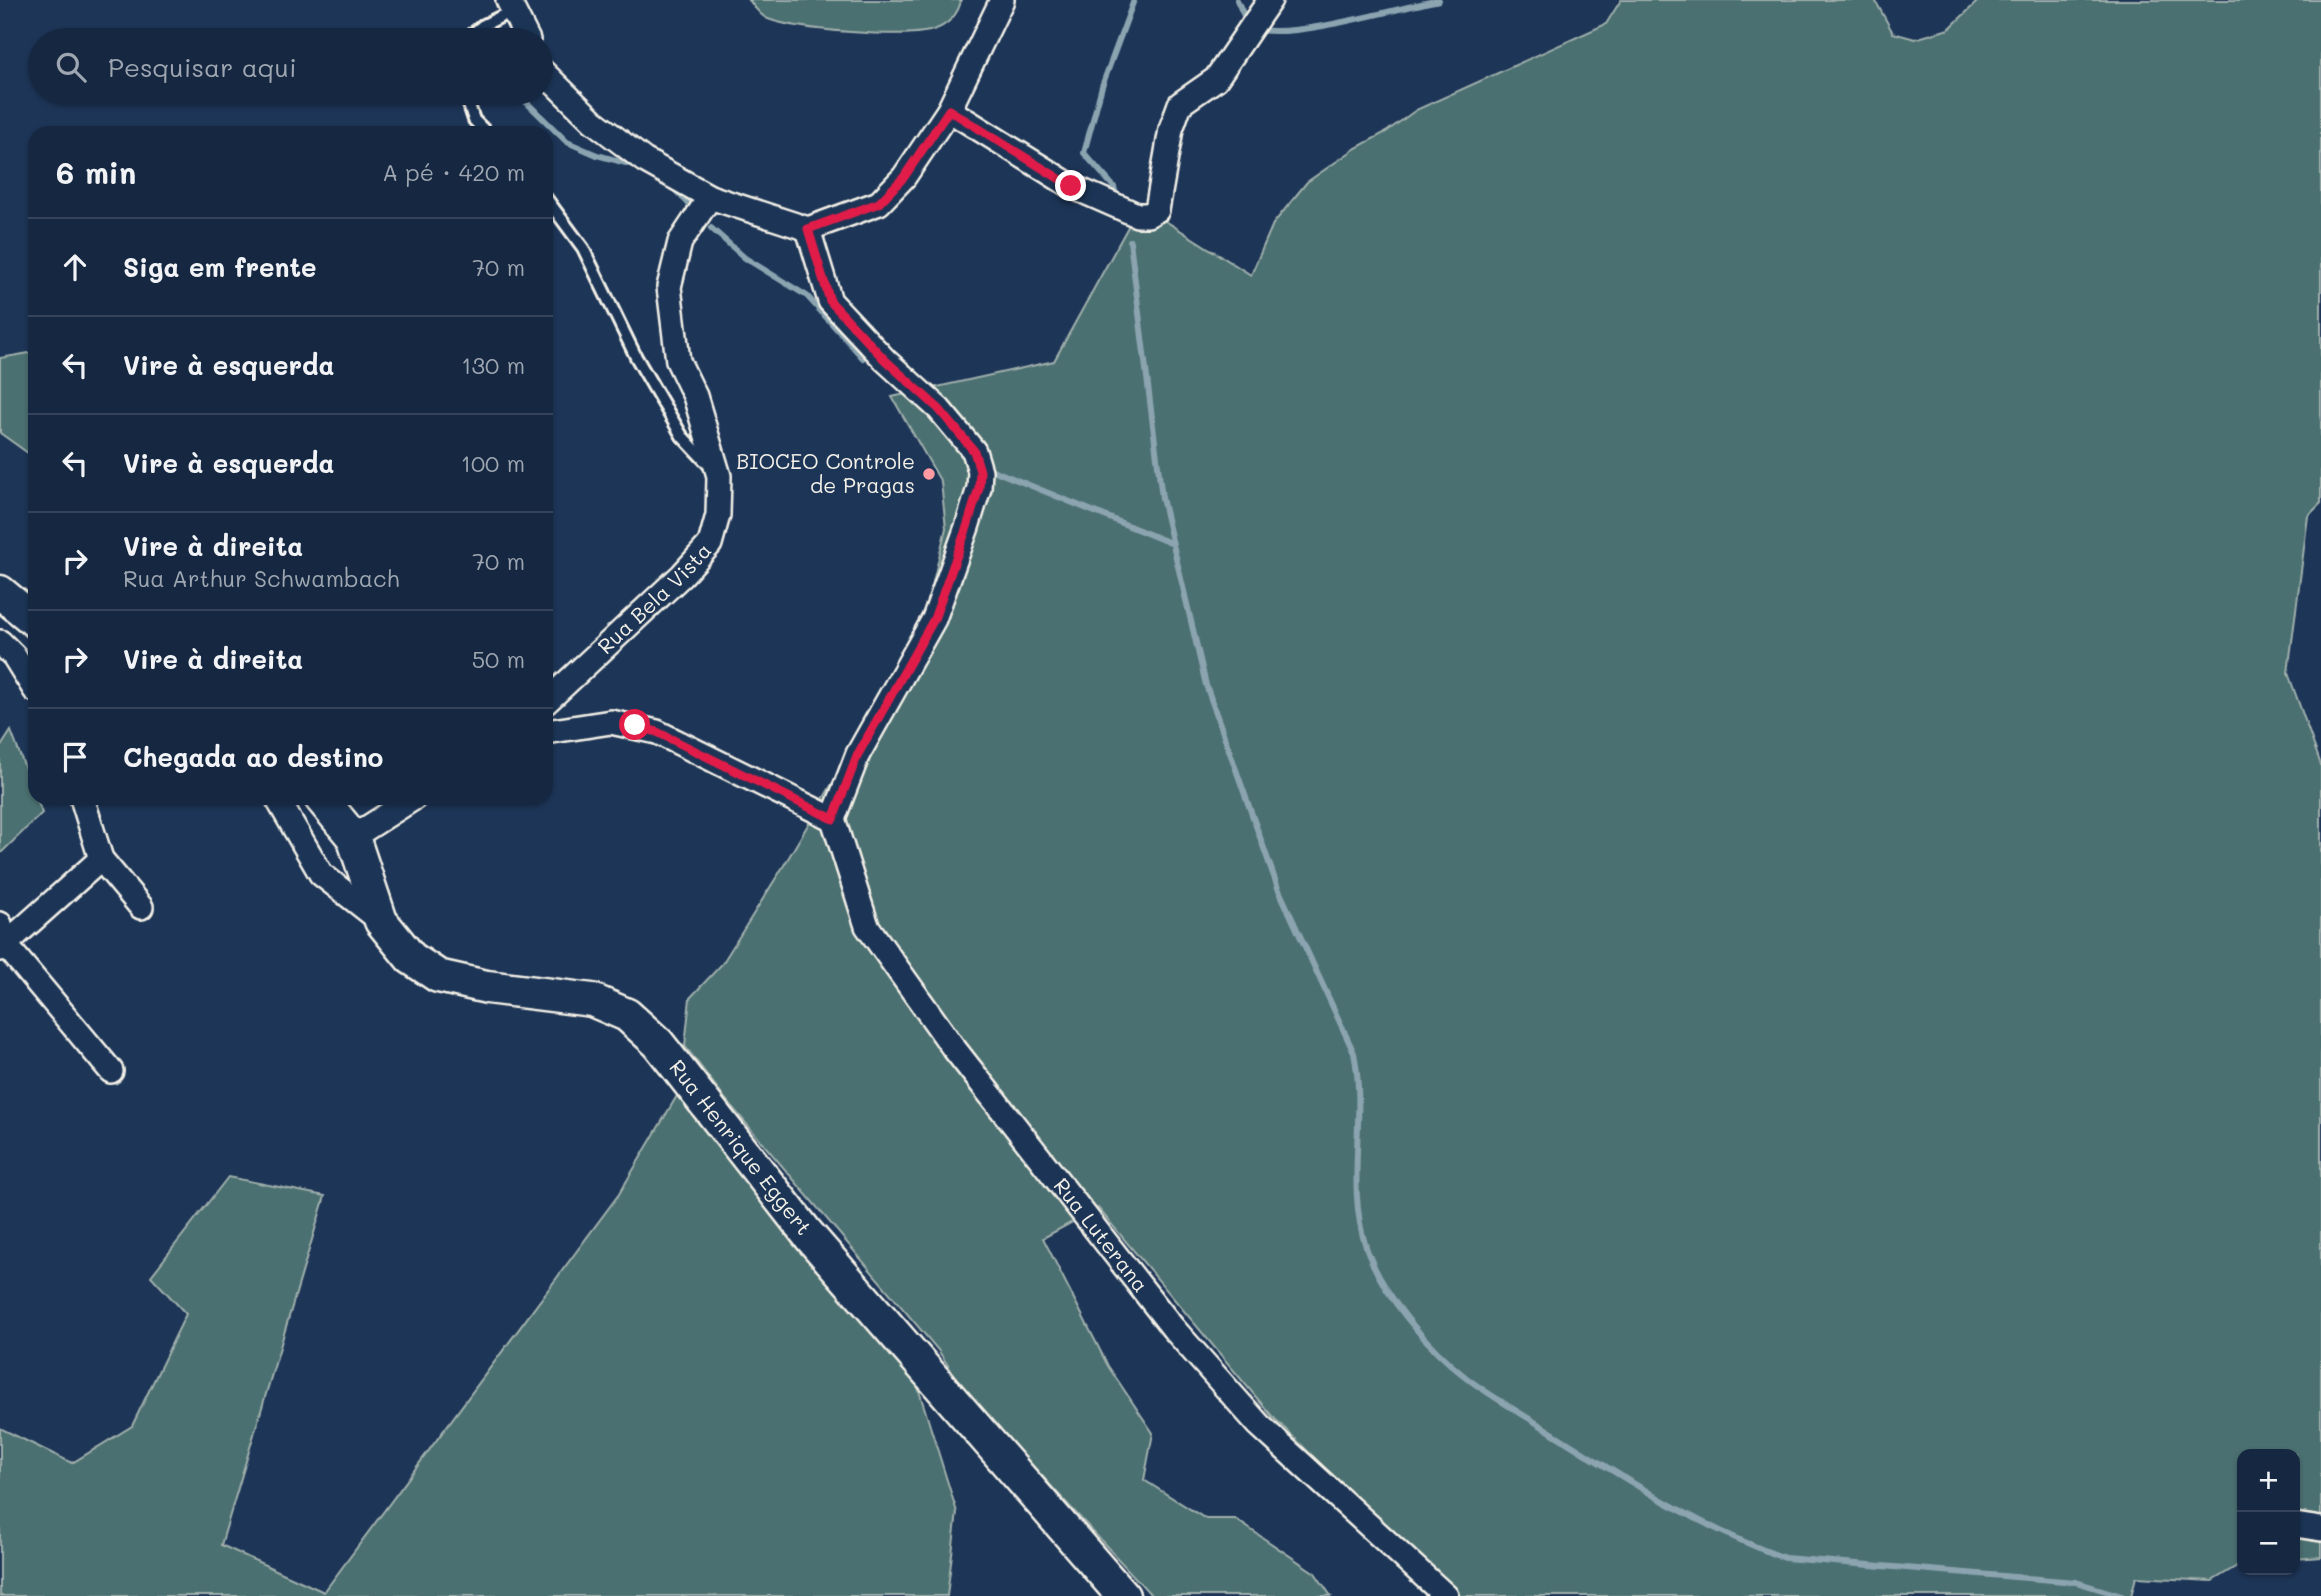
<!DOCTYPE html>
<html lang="pt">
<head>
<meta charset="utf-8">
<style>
  :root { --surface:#162841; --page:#23344c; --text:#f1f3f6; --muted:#9ea6b1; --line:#35445a }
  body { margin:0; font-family:Mali,sans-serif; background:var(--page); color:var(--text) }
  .controls { position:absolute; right:21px; bottom:21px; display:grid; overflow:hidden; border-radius:14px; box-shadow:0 2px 5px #0004 }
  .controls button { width:63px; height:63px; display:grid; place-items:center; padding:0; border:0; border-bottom:2px solid var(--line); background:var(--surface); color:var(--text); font:35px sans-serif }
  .stop { position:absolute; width:21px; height:21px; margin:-16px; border:5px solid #e11d48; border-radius:50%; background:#fff }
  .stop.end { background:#e11d48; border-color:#fff; box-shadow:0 2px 7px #0008 }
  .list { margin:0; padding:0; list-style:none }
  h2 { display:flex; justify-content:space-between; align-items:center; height:91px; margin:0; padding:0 28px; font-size:30px }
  h2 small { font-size:23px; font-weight:400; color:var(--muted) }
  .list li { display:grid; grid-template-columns:46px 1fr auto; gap:21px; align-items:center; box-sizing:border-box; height:98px; padding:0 28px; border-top:2px solid var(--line) }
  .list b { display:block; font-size:26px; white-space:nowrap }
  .list p { margin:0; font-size:23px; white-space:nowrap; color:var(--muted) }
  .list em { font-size:23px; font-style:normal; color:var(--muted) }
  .icon { flex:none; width:38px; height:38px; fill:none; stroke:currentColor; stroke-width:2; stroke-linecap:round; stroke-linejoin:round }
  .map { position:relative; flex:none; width:2321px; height:1596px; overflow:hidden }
  .search { position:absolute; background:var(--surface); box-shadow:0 2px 5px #0004; left:28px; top:28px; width:525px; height:77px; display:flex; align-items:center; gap:18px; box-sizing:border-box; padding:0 24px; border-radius:38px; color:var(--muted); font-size:26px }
  .panel { position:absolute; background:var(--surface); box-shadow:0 2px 5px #0004; left:28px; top:126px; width:525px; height:679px; border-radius:21px }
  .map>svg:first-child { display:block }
</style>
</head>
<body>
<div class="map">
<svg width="2321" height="1596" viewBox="0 0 2321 1596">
  <rect width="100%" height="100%" fill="#1d3557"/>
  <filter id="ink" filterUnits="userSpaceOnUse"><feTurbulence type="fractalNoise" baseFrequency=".0143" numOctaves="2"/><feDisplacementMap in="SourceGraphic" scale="14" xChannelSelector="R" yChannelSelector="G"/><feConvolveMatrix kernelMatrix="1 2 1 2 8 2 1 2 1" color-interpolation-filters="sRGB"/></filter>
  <g filter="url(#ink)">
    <path fill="#4b6f71" stroke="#a0b0ac" stroke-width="2" d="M749,0H961C959,14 947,26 933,30C904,39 797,30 768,19C760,16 754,6 749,0Z
      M1621,0H1875L1893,33L1915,39L1949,29L1979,0H2321V503L2308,516L2288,673L2321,765V1557L2295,1559V1454H2242V1563L2212,1581L2136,1577L2131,1596H1455L1271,1415L1098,1208L1043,1238L1108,1366L1153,1433L1144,1480L1206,1519H1235L1315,1573L1331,1596H1152L965,1392L938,1350L727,1101L685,1046L690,998L722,964L786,862L872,716L927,607L946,528L941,482L892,397L1054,361L1140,205L1251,275L1273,224L1307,182L1356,148L1386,132L1416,110L1606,24Z
      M35,352V458L0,433V358Z
      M11,731L42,813L0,854V748Z
      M681,1089L910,1362L957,1512L947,1596H0V1428L72,1463L132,1426L186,1314L151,1276L228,1177L325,1196L221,1545L324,1592L619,1194Z"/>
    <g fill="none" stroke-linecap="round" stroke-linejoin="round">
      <path stroke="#8ba4b0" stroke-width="6" d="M1237,0L1245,18
        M1260,30C1301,37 1394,9 1439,0
        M484,33L487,40
        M517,93L567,142L597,155L637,166
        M673,188L693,208
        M1117,198L1114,187L1084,153L1102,86L1134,0
        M711,228L745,258L807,296L863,358
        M1130,241L1162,498L1206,685L1278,888L1354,1053C1367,1117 1345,1184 1366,1247C1382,1295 1428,1348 1468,1379C1496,1400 1528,1417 1557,1436C1630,1482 1703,1529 1785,1558L2076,1582L2122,1596
        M990,469L1173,544"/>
      <defs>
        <path id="lane" d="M465,40L482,26L514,10
          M465,93L474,120L487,133
          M546,198L583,248L636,357L682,436L710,466"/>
        <g id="street">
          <path d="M508,0L528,40"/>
          <path d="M541,70L593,121L644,160L710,197L808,229L879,203L904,177L949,110L1002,0"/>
          <path d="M949,110L1071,186L1137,215H1148L1157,210L1171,129L1180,104L1216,79L1270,0"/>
          <path d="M808,229L830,301L885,360L939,409L974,451L980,471L979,488L967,527L934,619L858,754L833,819"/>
          <path d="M0,642L14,656L35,690"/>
          <path id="s1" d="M546,702L682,575L710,544L718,515L719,476L695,396L678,361L669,287L680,242L710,197"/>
          <path d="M546,732L611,722L657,732L833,819"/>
          <path d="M82,798L101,859L141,907"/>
          <path d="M277,798L321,874L381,921"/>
          <path id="s2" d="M833,819L867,926L953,1047L1173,1328L1259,1425L1446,1596"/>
          <path d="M353,837L414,798"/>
          <path d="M0,924L5,944L111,1071"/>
          <path d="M0,949L101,859"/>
          <path d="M2295,1525L2321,1529"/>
        </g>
        <g id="secondary">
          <path d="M0,592L35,621"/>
          <path id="s3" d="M321,798L353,837L381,921L411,958L438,976L487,987L592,1000L627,1015L658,1043L806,1232L1123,1596"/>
        </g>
      </defs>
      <use href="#lane" stroke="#f4f1e8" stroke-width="16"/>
      <use href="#street" stroke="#f4f1e8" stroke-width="28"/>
      <use href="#secondary" stroke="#f4f1e8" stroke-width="37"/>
      <use href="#lane" stroke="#1d3557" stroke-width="10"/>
      <use href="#street" stroke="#1d3557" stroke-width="23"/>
      <use href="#secondary" stroke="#1d3557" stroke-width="32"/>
    </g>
  </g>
  <g fill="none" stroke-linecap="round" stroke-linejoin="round" filter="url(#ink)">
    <path stroke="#e11d48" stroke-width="9" d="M635,725L657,732L833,819L858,754L934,619L967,527L979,488L980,471L974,451L939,409L885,360L830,301L808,229L879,203L904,177L949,110L1071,186"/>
  </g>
  <circle fill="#ff9aa2" stroke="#1d3557" stroke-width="2.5" cx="929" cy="474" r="7"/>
  <g text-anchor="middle" stroke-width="6" stroke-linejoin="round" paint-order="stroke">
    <g font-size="21" fill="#f4f1e8" stroke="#1d3557" text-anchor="end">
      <text x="915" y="469">BIOCEO Controle<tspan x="915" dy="24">de Pragas</tspan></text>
    </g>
    <g font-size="21" fill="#f4f1e8" stroke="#1d3557">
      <text dy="7" stroke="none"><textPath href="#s1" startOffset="150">Rua Bela Vista</textPath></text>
      <text dy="7" stroke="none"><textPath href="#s3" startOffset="588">Rua Henrique Eggert</textPath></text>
      <text dy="7" stroke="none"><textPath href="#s2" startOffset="500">Rua Luterana</textPath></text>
    </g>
  </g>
</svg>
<div class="controls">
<button>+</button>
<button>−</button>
</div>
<div class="stop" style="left:635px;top:725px"></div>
<div class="stop end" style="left:1071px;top:186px"></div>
<div class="search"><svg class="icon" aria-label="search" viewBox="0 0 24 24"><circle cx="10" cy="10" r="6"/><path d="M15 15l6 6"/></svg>Pesquisar aqui</div>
<section class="panel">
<h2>6 min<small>A pé · 420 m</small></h2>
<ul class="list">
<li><svg class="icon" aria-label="ahead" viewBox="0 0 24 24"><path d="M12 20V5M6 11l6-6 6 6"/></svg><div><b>Siga em frente</b></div><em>70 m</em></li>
<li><svg class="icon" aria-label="left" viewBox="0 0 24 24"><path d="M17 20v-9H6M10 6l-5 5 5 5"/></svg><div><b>Vire à esquerda</b></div><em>130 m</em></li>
<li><svg class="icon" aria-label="left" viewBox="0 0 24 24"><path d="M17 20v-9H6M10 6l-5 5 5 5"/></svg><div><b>Vire à esquerda</b></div><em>100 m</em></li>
<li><svg class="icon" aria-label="right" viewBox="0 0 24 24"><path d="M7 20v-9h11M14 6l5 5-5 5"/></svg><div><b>Vire à direita</b><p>Rua Arthur Schwambach</p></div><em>70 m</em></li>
<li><svg class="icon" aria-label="right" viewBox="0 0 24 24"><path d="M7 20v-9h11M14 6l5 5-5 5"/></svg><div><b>Vire à direita</b></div><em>50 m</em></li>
<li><svg class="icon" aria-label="arrive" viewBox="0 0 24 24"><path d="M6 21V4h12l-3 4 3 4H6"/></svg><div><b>Chegada ao destino</b></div></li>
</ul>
</section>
</div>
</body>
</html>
